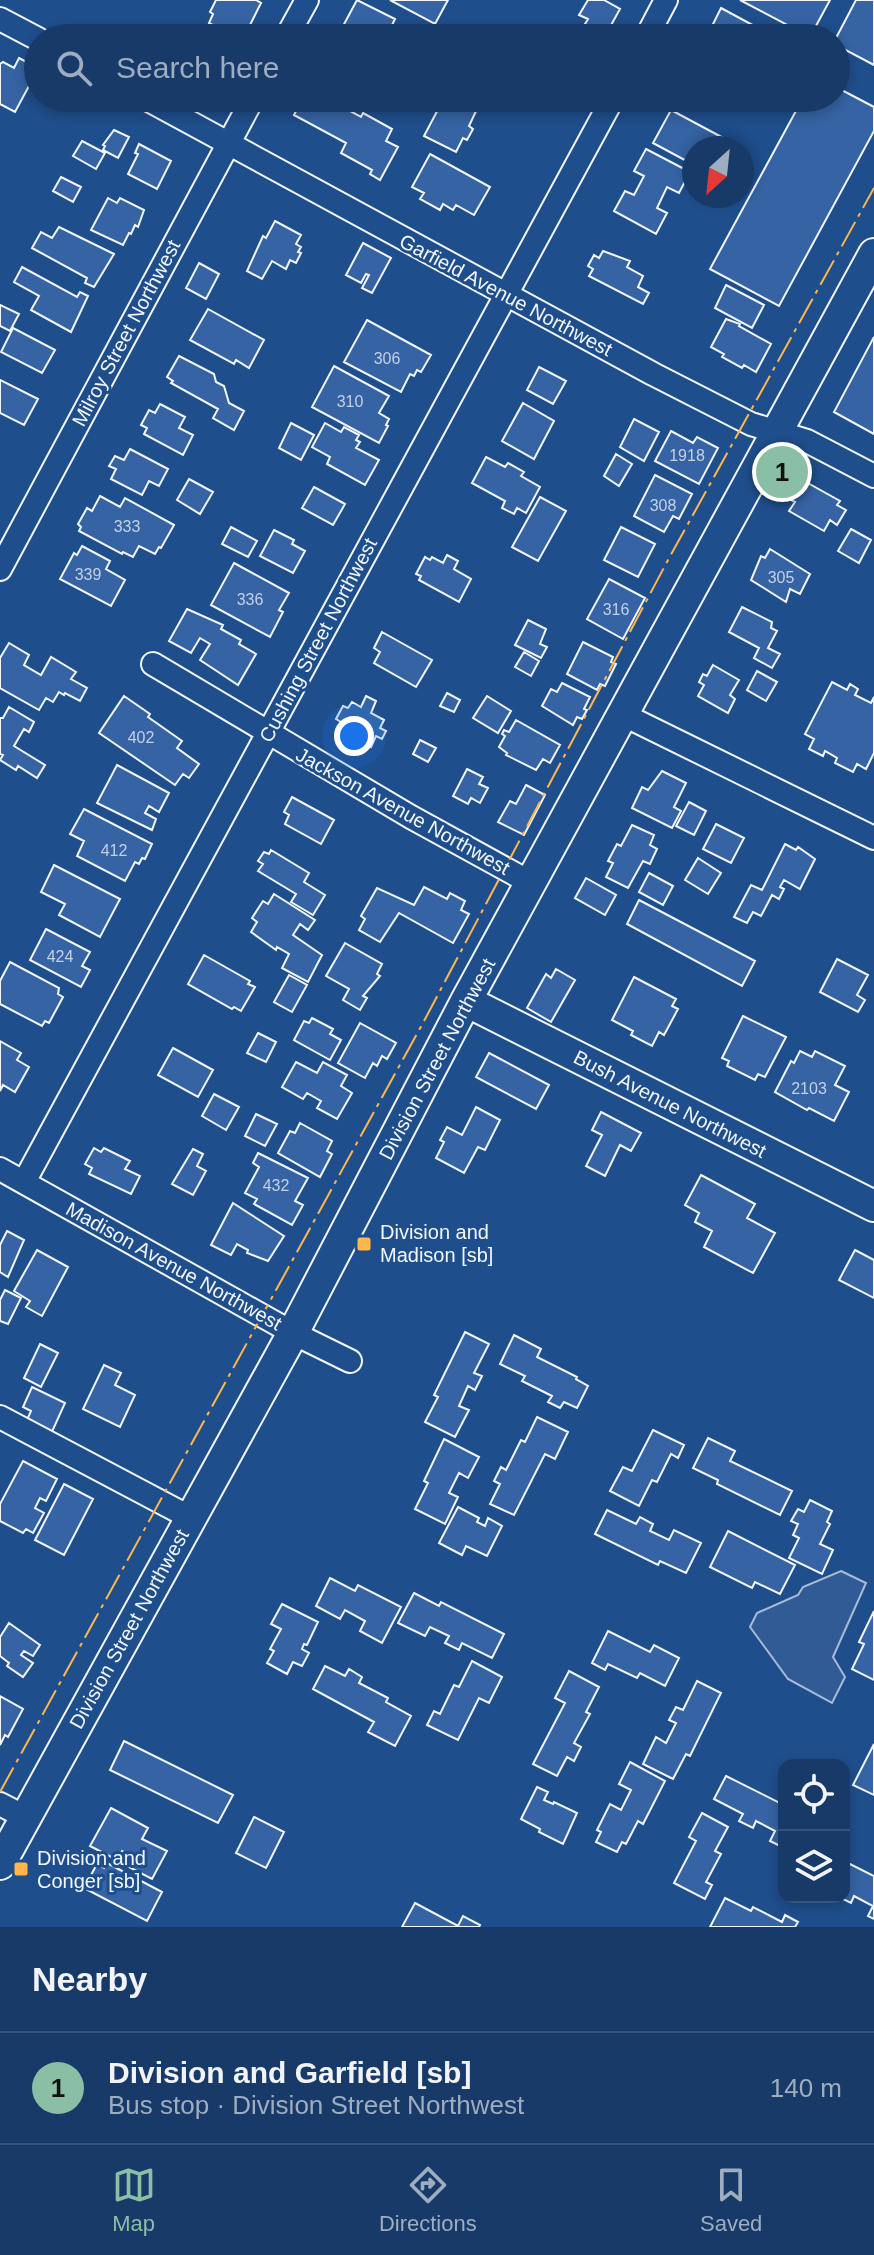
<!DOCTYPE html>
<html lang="en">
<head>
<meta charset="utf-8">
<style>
  :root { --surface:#173a69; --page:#244571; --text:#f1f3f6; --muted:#9eadc0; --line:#36547d; --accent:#8abfa5 }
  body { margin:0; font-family:Helvetica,sans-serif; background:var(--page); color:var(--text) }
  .controls { position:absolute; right:24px; bottom:24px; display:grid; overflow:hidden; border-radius:16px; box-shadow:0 4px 12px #0003 }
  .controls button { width:72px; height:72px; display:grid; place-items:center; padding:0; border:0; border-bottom:2px solid var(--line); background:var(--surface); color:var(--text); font:40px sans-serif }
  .compass { position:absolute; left:682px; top:136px; width:72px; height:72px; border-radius:50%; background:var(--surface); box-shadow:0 4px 12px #0003; rotate:207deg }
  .you { position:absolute; left:354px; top:736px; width:28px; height:28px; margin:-20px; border:6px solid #fff; border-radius:50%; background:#1a73e8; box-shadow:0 0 0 12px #1a73e833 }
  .badge { display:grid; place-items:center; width:52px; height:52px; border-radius:50%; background:var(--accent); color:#111; font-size:26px; font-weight:700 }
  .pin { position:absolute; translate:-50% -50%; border:4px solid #fff; box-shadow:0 2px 8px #0006 }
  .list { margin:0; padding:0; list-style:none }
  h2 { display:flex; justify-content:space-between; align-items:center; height:104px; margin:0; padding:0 32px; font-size:34px }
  h2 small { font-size:26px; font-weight:400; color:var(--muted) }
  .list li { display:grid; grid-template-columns:52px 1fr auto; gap:24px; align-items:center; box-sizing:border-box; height:112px; padding:0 32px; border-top:2px solid var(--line) }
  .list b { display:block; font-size:30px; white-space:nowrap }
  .list p { margin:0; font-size:26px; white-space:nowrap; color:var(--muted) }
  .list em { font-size:26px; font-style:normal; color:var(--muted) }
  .icon { flex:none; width:44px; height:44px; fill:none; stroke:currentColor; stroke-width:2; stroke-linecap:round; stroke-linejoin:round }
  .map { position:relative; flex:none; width:874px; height:1927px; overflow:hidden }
  .search { position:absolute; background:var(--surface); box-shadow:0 4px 12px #0003; left:24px; right:24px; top:24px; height:88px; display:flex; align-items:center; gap:20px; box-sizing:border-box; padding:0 28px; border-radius:44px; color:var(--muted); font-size:30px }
  .sheet { height:216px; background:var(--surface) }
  nav { display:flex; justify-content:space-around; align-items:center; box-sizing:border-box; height:112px; border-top:2px solid var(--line); background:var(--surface); font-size:22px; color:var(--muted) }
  nav a { display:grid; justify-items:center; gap:4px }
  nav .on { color:var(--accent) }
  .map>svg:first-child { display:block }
</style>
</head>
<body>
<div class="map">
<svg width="874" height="1927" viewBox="0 0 874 1927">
  <rect width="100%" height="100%" fill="#1f4e8c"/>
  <path fill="#305b95" stroke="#a8bbd7" stroke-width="2" d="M841,1571L866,1583L833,1657L845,1677L832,1703L788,1679L750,1627L757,1613L798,1595L803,1587Z"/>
  <path fill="#3563a3" stroke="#f2f6ff" stroke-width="2" d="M216,0H256L261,3L245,35L238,31L235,37L209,23L213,14L210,12Z
    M357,0L395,19L390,29L401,35L399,38H366L343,26Z
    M390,0H448L435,24Z
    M588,0H604L620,9L604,38L582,29L588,19L579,15Z
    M740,0H830L810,37Z
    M856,0H874V65L836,45V38Z
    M721,8L760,29L755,38H714L720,28L713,24Z
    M19,58L38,68V79L34,86L30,84L15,112L0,104V64L3,62L14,68Z
    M836,87L874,107V131L779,306L710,269L803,98H836Z
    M303,98H326L361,117L363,113L392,129L386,141L398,147L380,180L370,174L372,170L341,153L346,143L294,115Z
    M444,98H460L478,107L469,126L473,129L467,140L463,138L456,152L424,136Z
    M671,110L729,141L725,148H694V165L653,143Z
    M114,130L129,137L118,158L103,150L105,146L103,145Z
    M82,141L105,153L96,169L73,156Z
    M139,144L171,161L157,189L128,174L138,154L135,153Z
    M646,149L690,172L679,193L667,187L657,208L667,213L656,234L614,211L625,191L634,195L644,176L634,171Z
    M430,154L490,187L474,215L456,205L453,210L443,204L440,210L420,199L424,193L412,187Z
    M61,177L81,187L73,202L53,191Z
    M108,198L117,203L120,198L144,210L138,227L135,225L131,234L129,233L123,245L91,230Z
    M275,221L301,235L296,244L301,247L298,252L301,253L296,263L290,260L286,269L272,261L262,279L247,271L263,236L266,238Z
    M59,227L114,254L94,287L85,283L87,278L32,248L41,232L52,238Z
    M363,243L391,258L372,293L362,288L369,275L366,274L361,283L346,275Z
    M603,251L630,261L627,267L643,276L638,287L649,293L643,304L589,276L593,269L588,266L594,255L599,258Z
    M199,263L219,274L206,299L186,288Z
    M22,267L77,297L80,292L88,296L71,332L31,310L39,296L14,282Z
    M726,285L764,305L752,328L715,308Z
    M0,305L19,314L10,331L0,326Z
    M208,309L264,340L249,368L236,360L234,364L190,340Z
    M726,319L740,324L739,326L771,344L756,372L744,365L742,368L722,357L724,354L711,347Z
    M367,320L431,355L421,372L417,370L414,376L410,374L401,392L344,362Z
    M13,328L55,350L42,373L1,352Z
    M874,337V434L834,412Z
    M179,356L214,374L216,382L224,386L229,403L244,411L234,430L213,418L218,409L171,383L173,381L167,377Z
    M334,366L389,396L379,413L389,419L386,425L388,426L379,443L312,407Z
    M539,367L566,381L553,404L527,390Z
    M0,380L38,399L24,425L0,413Z
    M523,403L554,421L534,459L502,441Z
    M160,404L185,417L179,428L193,435L183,455L144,434L147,428L141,425L149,410L155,413Z
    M634,419L659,432L644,461L620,447Z
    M291,423L314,435L301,460L279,448Z
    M325,423L341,432L344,427L359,435L356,440L360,442L356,448L379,460L365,485L327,464L330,457L312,447Z
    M671,431L693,443L697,437L718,448L699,484L655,461Z
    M130,449L168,469L159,486L149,481L142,495L111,479L116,469L109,466L115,456L124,460Z
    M616,454L632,464L619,486L604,476Z
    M486,457L505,467L508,463L524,472L521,476L540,487L526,513L517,508L514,514L502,508L505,501L472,483Z
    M655,475L692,494L679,519L673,516L664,532L634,516Z
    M189,479L213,492L200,514L177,500Z
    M806,482L840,501L837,505L846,510L837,525L830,520L824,531L789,511L795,502L791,500L798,487L801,489Z
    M314,487L345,504L333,525L302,508Z
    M100,496L120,507L125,498L174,525L161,548L159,547L155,554L139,546L133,557L123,552L122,554L79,531L81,527L78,524L87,508L92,511Z
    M540,497L566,511L538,561L512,547Z
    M231,527L257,541L248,557L222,544Z
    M621,527L655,544L638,577L604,560Z
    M851,529L871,540L859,563L838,551Z
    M274,530L294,540L292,544L305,551L293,573L260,556Z
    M82,546L110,561L106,569L125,580L111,606L60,579L74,553L77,555Z
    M770,549L810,574L800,594L790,589L786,602L751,580L761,556L765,558Z
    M447,555L458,561L454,569L471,579L459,602L419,580L421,576L416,574L425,557L430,560L432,557L443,563Z
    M234,563L289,593L279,610L283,612L270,637L211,605Z
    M609,579L645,598L623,639L587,619Z
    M742,607L772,622L771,628L777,631L768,648L780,654L772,668L754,658L759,648L729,632Z
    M187,609L223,625L221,629L241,640L239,644L256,654L238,685L200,660L210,644L200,638L191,653L169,641Z
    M528,620L546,629L540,644L547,647L541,658L515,645Z
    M382,632L432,660L416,687L374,663L380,652L374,648Z
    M583,642L613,657L611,662L616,664L605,686L600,684L597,690L567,674Z
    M9,643L29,655L24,665L41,675L51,657L76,672L71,679L87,688L80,701L65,693L64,695L59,692L53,702L46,698L39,710L0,688V658Z
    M524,652L539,661L531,676L515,667Z
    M713,665L739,680L730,695L735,699L728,713L698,696L704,685L699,682L703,674L707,676Z
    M757,671L777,682L766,701L747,690Z
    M832,682L847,690L850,684L858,689L855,695L871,703L874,697V753L866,769L857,764L853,772L835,763L837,758L825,751L823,756L809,749L814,739L805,734Z
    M562,683L590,697L584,709L587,710L582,719L577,717L573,725L542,706L551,689L557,692Z
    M447,693L460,700L454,712L440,706Z
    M124,696L150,714L148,717L182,741L177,748L199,764L189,778L183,774L175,785L99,733Z
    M366,696L376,701L371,713L384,720L380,728L386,731L382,739L376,736L371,747L337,729L341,722L336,719L343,706L348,708L352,702L361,707Z
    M487,696L511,711L498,733L473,718Z
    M9,707L34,722L29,732L24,729L14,746L45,765L37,778L18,766L16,770L0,760L3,755L0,754V718H3Z
    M516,720L560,745L550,763L543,759L536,770L506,755L507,753L499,747L505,736L502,734L504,730L509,732Z
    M420,740L436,748L428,762L413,754Z
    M117,765L169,793L159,812L149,806L145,813L156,819L152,830L97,803Z
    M467,769L483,777L479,784L488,788L480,803L471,798L468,804L453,796Z
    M662,771L686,783L674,807L681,811L672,828L632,808L642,787L648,790Z
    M526,785L545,795L524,835L498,822L510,801L516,804Z
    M292,797L334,820L321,844L285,824L289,815L284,812Z
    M689,802L706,811L694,835L676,826Z
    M84,809L152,844L145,859L142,858L139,864L135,862L125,881L77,856L84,841L70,834Z
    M716,824L744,838L731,863L703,849Z
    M632,825L654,835L650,845L657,849L650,864L643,861L628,888L606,877L613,863L608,861L617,844L621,846Z
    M785,844L796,850L798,847L815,859L800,889L784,880L780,887L784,889L779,899L772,895L761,916L753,912L747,923L734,917L751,885L762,890Z
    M271,850L309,873L304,882L325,895L313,915L291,902L296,894L258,871L263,864L258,861L264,852L269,854Z
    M698,858L721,873L708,894L685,880Z
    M54,865L120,899L100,937L59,915L65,904L41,892Z
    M649,873L673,886L663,905L639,892Z
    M586,878L616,895L605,915L575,898Z
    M424,887L447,899L450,893L465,901L461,910L469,914L453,943L399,913L380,942L359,930L365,919L361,916L377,888L414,905Z
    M274,894L315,920L308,930L300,924L293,935L322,955L308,982L282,968L289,954L277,947L276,950L251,932L257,922L252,918L263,901L268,904Z
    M639,900L755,961L742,986L627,924Z
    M46,929L90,952L82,966L90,970L81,987L30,960Z
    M345,943L382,964L377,974L380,976L363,996L367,998L360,1010L343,1000L349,989L326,976Z
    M204,955L250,981L248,984L255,987L241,1011L234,1007L232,1009L188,984Z
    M837,959L868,975L857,995L865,1000L858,1012L820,992Z
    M10,962L59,988L58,994L63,997L49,1023L45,1021L42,1026L0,1004V981Z
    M556,969L575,980L551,1022L527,1008L546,974L551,978Z
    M289,975L307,985L292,1012L274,1002Z
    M634,977L676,999L672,1006L678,1009L664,1035L659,1032L652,1046L631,1035L633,1031L612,1020Z
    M743,1016L786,1037L765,1077L758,1074L755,1080L727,1066L729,1061L722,1058Z
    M312,1018L333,1029L330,1034L341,1040L330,1060L294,1040L304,1021L309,1023Z
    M360,1023L396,1043L387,1059L382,1056L377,1066L373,1063L365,1078L338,1063Z
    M258,1033L276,1042L266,1062L247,1053Z
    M0,1041L21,1053L17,1060L29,1067L15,1092L3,1085L0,1091Z
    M173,1048L213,1070L198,1097L158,1075Z
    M800,1051L812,1057L815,1051L845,1066L835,1085L849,1092L834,1121L809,1108L807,1110L775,1092L791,1061L794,1063Z
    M489,1053L549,1085L536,1109L476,1077Z
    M296,1062L317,1073L323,1062L347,1075L341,1086L352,1093L337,1119L317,1108L321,1101L307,1093L303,1099L282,1087Z
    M214,1094L239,1107L226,1130L202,1116Z
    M476,1107L500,1120L485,1150L478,1147L464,1173L436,1158L444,1142L440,1140L447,1127L462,1135Z
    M601,1112L641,1133L631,1151L620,1145L605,1176L586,1166L602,1135L592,1130Z
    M256,1114L277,1124L265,1146L245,1136Z
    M300,1123L332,1141L327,1151L332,1154L320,1177L278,1153L290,1131L295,1133Z
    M94,1148L101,1152L104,1148L130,1161L125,1169L140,1176L131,1194L89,1174L92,1168L85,1164Z
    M193,1149L203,1154L197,1166L206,1171L193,1195L172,1184Z
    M258,1153L308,1178L295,1201L303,1205L292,1225L254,1204L257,1199L245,1193L259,1167L253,1163Z
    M701,1175L755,1204L747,1218L775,1233L753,1273L704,1247L712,1231L695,1222L699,1213L685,1205Z
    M233,1203L284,1236L268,1261L247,1253L248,1250L237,1244L231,1255L211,1245Z
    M7,1231L24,1240L8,1277L0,1272V1245Z
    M37,1250L68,1267L42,1316L26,1307L30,1301L14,1291Z
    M855,1250L874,1260V1298L839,1280Z
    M5,1290L21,1298L8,1324L0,1321V1300Z
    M465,1332L489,1344L474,1373L482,1376L475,1390L468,1386L459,1406L469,1410L455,1437L425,1422L438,1397L434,1395Z
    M514,1335L541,1349L537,1357L577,1377L576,1379L588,1386L577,1408L564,1402L560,1408L548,1402L552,1396L522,1381L525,1376L500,1364Z
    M40,1344L58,1353L41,1387L24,1378Z
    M104,1365L121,1373L115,1385L135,1395L120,1427L83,1409Z
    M32,1387L65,1403L51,1434L26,1422L31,1411L23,1407Z
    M537,1417L568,1432L555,1459L545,1454L514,1515L490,1504L500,1484L494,1481L501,1467L506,1470L521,1440L525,1442Z
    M653,1430L684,1445L678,1458L671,1454L657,1482L652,1480L639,1506L610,1491L623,1467L632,1471Z
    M708,1438L735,1451L730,1461L792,1491L780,1515L717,1484L718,1480L693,1468Z
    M444,1439L479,1457L468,1478L459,1473L449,1493L458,1497L445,1524L415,1509L428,1483L424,1481Z
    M23,1461L57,1479L46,1501L40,1498L35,1508L44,1513L33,1533L26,1529L23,1533L0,1521V1504Z
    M64,1484L93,1499L64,1555L35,1540Z
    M810,1500L832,1511L827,1522L830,1524L820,1544L833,1550L822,1574L789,1558L799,1538L793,1535L798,1524L791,1521L798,1509L804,1512Z
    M458,1507L479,1518L477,1522L485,1526L488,1518L502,1526L487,1556L466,1546L462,1555L439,1543Z
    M607,1510L636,1524L640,1517L653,1524L650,1531L669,1540L674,1530L701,1543L686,1573L660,1561L658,1565L595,1534Z
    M728,1531L795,1565L780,1594L755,1582L752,1588L710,1567Z
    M330,1578L355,1591L358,1585L401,1607L382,1643L360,1631L365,1621L345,1610L340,1619L316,1606Z
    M414,1593L439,1606L441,1602L504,1634L492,1658L462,1643L459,1650L445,1643L449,1636L430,1627L425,1636L398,1623Z
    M282,1604L318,1622L307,1645L304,1644L302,1649L309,1653L302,1666L293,1662L287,1674L267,1663L274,1651L270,1649L281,1629L271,1624Z
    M874,1611V1680L852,1669L864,1644L859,1642Z
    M9,1623L40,1645L33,1656L24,1651L21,1655L33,1663L23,1677L7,1666L9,1663L0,1656V1637Z
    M608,1631L650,1652L654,1645L679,1658L665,1686L640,1673L637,1678L608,1664L605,1670L592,1663Z
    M472,1661L502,1677L489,1703L479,1698L458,1740L427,1725L434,1711L440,1714L454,1685L459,1687Z
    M325,1666L345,1676L349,1669L362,1677L359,1683L388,1698L386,1702L411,1716L395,1746L368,1732L374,1722L313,1689Z
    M569,1671L599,1687L586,1712L590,1714L574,1743L581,1747L574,1761L567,1757L557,1776L533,1764L565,1703L555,1698Z
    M697,1681L721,1693L690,1756L686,1754L673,1779L643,1764L656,1737L666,1743L676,1723L669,1720L676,1707L683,1710Z
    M0,1696L23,1709L8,1737L5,1735L0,1745Z
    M124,1741L233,1795L218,1823L110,1770Z
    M874,1744V1795L853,1785Z
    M630,1762L665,1781L643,1824L638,1821L626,1844L622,1842L617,1852L596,1842L601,1832L597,1830L610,1804L621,1810L631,1790L619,1784Z
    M726,1776L784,1805V1848L770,1841L775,1831L756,1821L753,1828L739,1821L743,1814L714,1799Z
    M537,1787L548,1792L544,1800L553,1804L554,1802L577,1813L563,1844L539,1832L540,1829L521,1819Z
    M111,1808L148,1828L142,1839L167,1851L152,1879L127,1866L132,1856L122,1851L117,1860L90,1846Z
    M702,1813L728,1827L715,1851L721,1854L706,1882L712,1885L705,1899L674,1883L696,1841L689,1837Z
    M254,1817L284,1832L266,1868L236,1853Z
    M844,1861L874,1876V1919L868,1916L873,1906L854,1896L851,1903L839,1897H844Z
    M107,1863L162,1892L147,1921L84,1888L97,1864L104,1868Z
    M725,1898L751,1911L753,1907L782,1922L785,1915L798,1922L795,1927H710Z
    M415,1903L458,1926L463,1916L480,1925L479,1927H402Z"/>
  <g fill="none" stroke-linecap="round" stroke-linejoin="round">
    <defs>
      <path id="street" d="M0,19L38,39
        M286,38L307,0
        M646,38L666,0
        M145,98L653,374L751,424L807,441L874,476
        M0,569L253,98
        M153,664L411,817L531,883
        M622,714L874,838
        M0,1169L293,1333L350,1361
        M24,1182L613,98
        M0,1417L191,1518
        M0,1804L27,1818"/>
      <path id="secondary" d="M466,1001L874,1206
        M0,1864L293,1333L466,1001L874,254"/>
    </defs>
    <use href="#street" stroke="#f2f6ff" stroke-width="26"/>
    <use href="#secondary" stroke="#f2f6ff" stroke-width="34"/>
    <use href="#street" stroke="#1f4e8c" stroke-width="22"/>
    <use href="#secondary" stroke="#1f4e8c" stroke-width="30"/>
    <path stroke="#ffb74d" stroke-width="2" stroke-dasharray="28 6 4 6" stroke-linecap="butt" d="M0,1792L424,1021L668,560L874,188"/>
  </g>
  <g fill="#ffb74d" stroke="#1f4e8c" stroke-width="3">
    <rect x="356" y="1236" width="16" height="16" rx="4"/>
    <rect x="13" y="1861" width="16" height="16" rx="4"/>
  </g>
  <g text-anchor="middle" stroke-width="6" stroke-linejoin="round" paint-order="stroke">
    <g font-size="16" fill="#c3d1e8">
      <text x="387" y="364">306</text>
      <text x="350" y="407">310</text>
      <text x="687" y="461">1918</text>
      <text x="663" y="511">308</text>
      <text x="127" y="532">333</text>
      <text x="88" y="580">339</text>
      <text x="781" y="583">305</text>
      <text x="250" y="605">336</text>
      <text x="616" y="615">316</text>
      <text x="141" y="743">402</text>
      <text x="114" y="856">412</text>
      <text x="60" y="962">424</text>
      <text x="809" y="1094">2103</text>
      <text x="276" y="1191">432</text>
    </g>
    <g font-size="20" fill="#f2f6ff" stroke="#1f4e8c">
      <text transform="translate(506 295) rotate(28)" y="7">Garfield Avenue Northwest</text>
      <text transform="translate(126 333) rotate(-62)" y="7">Milroy Street Northwest</text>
      <text transform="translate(318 640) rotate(-62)" y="7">Cushing Street Northwest</text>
      <text transform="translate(403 811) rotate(29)" y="7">Jackson Avenue Northwest</text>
      <text transform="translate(437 1059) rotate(-62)" y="7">Division Street Northwest</text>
      <text transform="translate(670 1104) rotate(27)" y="7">Bush Avenue Northwest</text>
      <text transform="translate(174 1266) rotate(29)" y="7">Madison Avenue Northwest</text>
      <text transform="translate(129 1629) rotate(-61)" y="7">Division Street Northwest</text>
    </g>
    <g font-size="20" fill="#f2f6ff" stroke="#1f4e8c" text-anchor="start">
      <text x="380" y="1239">Division and<tspan x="380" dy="23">Madison [sb]</tspan></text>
      <text x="37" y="1865">Division and<tspan x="37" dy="23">Conger [sb]</tspan></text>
    </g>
  </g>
</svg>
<div class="controls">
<button><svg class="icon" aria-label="locate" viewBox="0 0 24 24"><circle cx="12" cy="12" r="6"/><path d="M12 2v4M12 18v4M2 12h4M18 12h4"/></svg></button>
<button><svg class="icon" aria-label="layers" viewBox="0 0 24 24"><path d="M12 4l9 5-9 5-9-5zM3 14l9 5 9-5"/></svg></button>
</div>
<svg class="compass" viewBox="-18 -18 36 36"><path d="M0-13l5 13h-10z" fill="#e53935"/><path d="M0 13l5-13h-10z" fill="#9eadc0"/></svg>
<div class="you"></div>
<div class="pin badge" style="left:782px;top:472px">1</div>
<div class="search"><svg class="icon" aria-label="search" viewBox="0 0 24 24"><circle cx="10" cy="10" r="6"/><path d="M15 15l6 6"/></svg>Search here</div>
</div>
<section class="sheet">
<h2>Nearby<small></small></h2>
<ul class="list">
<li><span class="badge">1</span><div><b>Division and Garfield [sb]</b><p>Bus stop · Division Street Northwest</p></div><em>140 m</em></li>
</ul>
</section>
<nav>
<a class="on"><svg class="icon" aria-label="map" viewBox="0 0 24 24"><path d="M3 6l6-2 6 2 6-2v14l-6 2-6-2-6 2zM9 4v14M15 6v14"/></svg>Map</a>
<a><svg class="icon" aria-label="directions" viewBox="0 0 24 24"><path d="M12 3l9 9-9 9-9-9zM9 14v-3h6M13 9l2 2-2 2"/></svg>Directions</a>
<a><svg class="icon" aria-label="saved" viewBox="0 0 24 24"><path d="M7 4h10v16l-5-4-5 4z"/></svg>Saved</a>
</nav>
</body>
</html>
